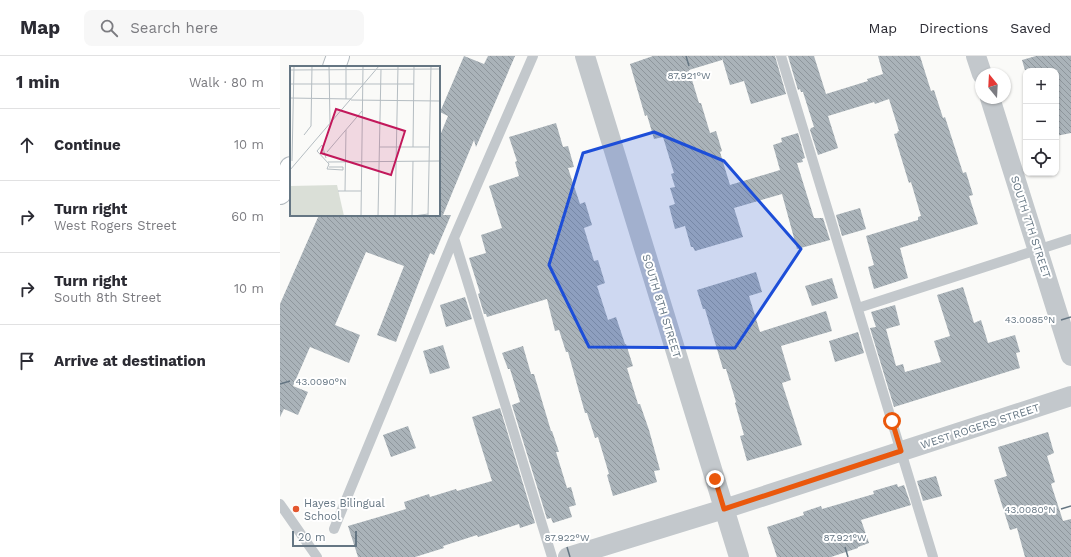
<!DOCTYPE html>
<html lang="en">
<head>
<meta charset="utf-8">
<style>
  :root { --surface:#fff; --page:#f7f7f7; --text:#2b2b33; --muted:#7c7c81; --line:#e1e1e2 }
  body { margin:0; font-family:"Work Sans",sans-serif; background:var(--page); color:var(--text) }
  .controls { position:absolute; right:12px; top:12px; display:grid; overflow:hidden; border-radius:8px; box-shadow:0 1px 3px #0004 }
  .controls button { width:36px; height:36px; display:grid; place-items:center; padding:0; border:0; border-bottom:1px solid var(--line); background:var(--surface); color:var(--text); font:20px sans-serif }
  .compass { position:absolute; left:695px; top:12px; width:36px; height:36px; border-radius:50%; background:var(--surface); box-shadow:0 1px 3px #0004; rotate:342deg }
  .scale { position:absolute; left:12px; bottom:10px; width:65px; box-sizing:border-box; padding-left:4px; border:2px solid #657683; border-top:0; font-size:11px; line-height:14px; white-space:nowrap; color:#657683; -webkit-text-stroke:3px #fff; paint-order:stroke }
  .stop { position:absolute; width:12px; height:12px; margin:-9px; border:3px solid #ea580c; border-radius:50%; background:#fff }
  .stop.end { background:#ea580c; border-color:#fff; box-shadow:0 1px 4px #0008 }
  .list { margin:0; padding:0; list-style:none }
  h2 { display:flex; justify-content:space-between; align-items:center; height:52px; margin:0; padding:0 16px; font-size:17px }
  h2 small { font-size:13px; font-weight:400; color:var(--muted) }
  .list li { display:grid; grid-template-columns:26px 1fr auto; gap:12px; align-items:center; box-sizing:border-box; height:72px; padding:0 16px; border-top:1px solid var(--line) }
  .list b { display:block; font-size:15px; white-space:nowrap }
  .list p { margin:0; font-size:13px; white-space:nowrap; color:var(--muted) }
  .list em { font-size:13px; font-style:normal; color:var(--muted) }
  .icon { flex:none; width:22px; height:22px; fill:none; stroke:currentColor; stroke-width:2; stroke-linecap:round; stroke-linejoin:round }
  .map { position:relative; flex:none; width:791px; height:501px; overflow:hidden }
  header { display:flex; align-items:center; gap:24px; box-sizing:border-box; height:56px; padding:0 20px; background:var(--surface); border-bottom:1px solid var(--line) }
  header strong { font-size:19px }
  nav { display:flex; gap:22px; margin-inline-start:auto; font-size:14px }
  .search { width:280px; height:36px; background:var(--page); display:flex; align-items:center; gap:10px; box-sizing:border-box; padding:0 14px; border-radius:8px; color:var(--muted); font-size:15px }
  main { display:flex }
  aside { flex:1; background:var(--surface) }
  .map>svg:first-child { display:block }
</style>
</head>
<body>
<header>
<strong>Map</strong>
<div class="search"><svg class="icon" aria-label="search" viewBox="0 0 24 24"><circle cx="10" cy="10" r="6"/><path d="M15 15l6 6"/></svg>Search here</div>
<nav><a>Map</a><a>Directions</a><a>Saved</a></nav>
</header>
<main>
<aside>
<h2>1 min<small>Walk · 80 m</small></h2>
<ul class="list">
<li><svg class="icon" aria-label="ahead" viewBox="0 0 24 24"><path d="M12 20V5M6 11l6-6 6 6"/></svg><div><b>Continue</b></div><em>10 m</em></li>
<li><svg class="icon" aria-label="right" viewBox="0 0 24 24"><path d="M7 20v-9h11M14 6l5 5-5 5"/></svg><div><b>Turn right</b><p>West Rogers Street</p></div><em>60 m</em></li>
<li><svg class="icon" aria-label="right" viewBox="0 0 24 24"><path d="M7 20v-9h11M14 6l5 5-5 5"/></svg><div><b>Turn right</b><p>South 8th Street</p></div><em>10 m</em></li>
<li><svg class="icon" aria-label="arrive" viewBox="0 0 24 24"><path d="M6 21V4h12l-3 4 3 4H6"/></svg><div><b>Arrive at destination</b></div></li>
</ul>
</aside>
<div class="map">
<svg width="791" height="501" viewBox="0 0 791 501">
  <defs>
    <pattern id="building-back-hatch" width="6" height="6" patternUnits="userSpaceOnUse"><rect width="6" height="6" fill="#aab3b9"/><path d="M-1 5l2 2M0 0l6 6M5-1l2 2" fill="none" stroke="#8e969c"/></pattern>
  </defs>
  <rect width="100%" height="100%" fill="#fafaf8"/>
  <path fill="url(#building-back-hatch)" d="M184,0L204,8L208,0H235L196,91L194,84L163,159H171L154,199L150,197L116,286L97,279L124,210L86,196L55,269L80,279L69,307L30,291L13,330L28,336L18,359L4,353L0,361V248L39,159H159V82L168,60L160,56Z
    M373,0H495L506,38L471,48L464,25L450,29L442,2V4L409,14L419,47H421L430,77L436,75L442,95L440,96L450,129L500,114L493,89L502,86L501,82L518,77L525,102L522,103L523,106L517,107L534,162H543L550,184L517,193L502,138L454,152L463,181L415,195L413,191H411L405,170L395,173L389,150L395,148L390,132L395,131L391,118L394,117L383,81L374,83L367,59L365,60L350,8Z
    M508,0H534L546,38L588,25L587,23L603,18L598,0H640L651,35L654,34L663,62L665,61L683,117L686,116L693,139L689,140L698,168L620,192L628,222L594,233L588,211L594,209L586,180L638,164V161L641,160L631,126L629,127L628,124L614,78L618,77L617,76L619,75L609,43L595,48L594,46L548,60L558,92L538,99L530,74L531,72L534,71L523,36H521L520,33L518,34Z
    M756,0H791V77L776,80V15H746V18L742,4Z
    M276,67L283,91L288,90L294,111L288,112L300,148L305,146L312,169L304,172L314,205L318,204L325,227L317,230L328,264L336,261L345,288H346L353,310L347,312L358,348H360L369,374L380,414L374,415L377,426L333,440L327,419L329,418L318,381L315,382L307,357H305L288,296H286L279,274L275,275L267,243L207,261L206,258H204L198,238L200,237L189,202L206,197L201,179L222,172L209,130L239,120L235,106L237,105L229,81Z
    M580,152L586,173L562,180L556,159Z
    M476,216L482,236L469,240L480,276L546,255L552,275L501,290L511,324L502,327L522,389L467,405L460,380L464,379L455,347L456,346L446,313H443L425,253H423L417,234Z
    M552,222L558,242L532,250L525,230Z
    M683,231L694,267L701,264L708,287L735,279L740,296L736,297L740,312L614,351L590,272L596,271L591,256L615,249L620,269L606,273L616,310L623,308L625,316L661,306L654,285L670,280L657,239Z
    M185,241L192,263L166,271L160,249Z
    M578,276L584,297L555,306L549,285Z
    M163,289L170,312L150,318L143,295Z
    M243,290L251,318H254L271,375H272L279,396H276L287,432L291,431L296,449L289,451L292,461L273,467L271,462L267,463L232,349L240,346L230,313H228L222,297Z
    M220,352L255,467L240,472L239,468L198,481L197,479L163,490L164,492L135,501H78L68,470L126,453L124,446L149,438L150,441L176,433L177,435L212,425L192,361Z
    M128,370L136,392L111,401L103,379Z
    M768,376L774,397L767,400L775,426L771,428L783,465L791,463V501H745L737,472L730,474L714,424L727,420L718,391Z
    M656,420L662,440L643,445L637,425Z
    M617,428L618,431L624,429L631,449L581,464L589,487L578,491V492L551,501H497L487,471L524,459L523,456L541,450L542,453L594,438L593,435Z"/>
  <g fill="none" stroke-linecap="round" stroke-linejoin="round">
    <defs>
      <path id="secondary" d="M54,11L58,0
        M0,137L11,112"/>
    </defs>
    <use href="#secondary" stroke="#b3babf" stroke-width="24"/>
    <path stroke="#c3c8cc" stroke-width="10" d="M501,0L653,501
      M174,182L272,501
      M578,252L791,183
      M0,448L37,501
      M54,473L174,182L253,0"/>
    <path stroke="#c3c8cc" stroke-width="20" d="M305,0L459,501
      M696,0L702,18
      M710,42L791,300
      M288,501L444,453L791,340"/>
    <use href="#secondary" stroke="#fff" stroke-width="22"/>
  </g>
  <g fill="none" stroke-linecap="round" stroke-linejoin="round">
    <path stroke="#ea580c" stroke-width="5" d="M435,423L444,453L621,395L612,365"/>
  </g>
  <path fill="#1d4ed8" fill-opacity="0.2" stroke="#1d4ed8" stroke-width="3" stroke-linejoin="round" d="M374,76L444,105L521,193L455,292L309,291L269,209L303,97Z"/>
  <path fill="none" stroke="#657683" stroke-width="1.5" d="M406,0L409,10M781,264L791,261M0,328L10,325M781,453L791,450M287,491L290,501M565,491L568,501"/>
  <circle fill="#e4572e" stroke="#fff" stroke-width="1.5" cx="16" cy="453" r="4"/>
  <g text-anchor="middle" stroke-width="4" stroke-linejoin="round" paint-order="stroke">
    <g font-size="11" fill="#657683" stroke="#fff">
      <text transform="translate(751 171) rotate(72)" y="4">SOUTH 7TH STREET</text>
      <text transform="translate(382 250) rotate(73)" y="4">SOUTH 8TH STREET</text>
      <text transform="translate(700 370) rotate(-18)" y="4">WEST ROGERS STREET</text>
    </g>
    <g font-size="11" fill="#657683" stroke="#fff" text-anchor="start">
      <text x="24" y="451">Hayes Bilingual<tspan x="24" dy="13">School</tspan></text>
    </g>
  </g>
  <g transform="translate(10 10)">
    <rect width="150" height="150" fill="#fafaf8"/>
    <path d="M47,119L54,150H0V120Z" fill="#dadfd7"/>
    <path fill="none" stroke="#b5bdc2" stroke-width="1" d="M39,0L40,57M0,4L150,3M0,18H124M0,32L61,33M56,33V0M61,34L150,35M14,69L21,60L22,0M89,81H139M123,81L124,0M37,86L72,45M36,92L32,79L27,85L39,98L37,103L53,104V101H39M2,95L4,0M38,96L150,95M0,104L89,0M48,125H71M55,125L56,64M71,150L73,0M88,150L91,3M105,150L108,0M122,150L123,95M124,150L138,148M138,150L141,0"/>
    <path fill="#c2185b" fill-opacity="0.15" stroke="#c2185b" stroke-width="2" d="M46,43L115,65L101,109L31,87Z"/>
    <rect width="150" height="150" fill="none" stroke="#657683" stroke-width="2"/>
  </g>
  <g font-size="10" text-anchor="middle" fill="#657683" stroke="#fff" stroke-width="4" stroke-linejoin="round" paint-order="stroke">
    <text x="409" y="23">87.921°W</text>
    <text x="750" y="267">43.0085°N</text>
    <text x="41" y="329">43.0090°N</text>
    <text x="750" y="457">43.0080°N</text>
    <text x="287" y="485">87.922°W</text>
    <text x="565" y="485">87.921°W</text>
  </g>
</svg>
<div class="controls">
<button>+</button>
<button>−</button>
<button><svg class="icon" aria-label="locate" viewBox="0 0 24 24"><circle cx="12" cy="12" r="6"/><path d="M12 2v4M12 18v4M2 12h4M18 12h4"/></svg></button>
</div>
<svg class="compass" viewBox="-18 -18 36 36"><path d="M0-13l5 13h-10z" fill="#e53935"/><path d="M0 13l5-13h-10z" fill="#7c7c81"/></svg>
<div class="scale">20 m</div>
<div class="stop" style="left:612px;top:365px"></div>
<div class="stop end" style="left:435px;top:423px"></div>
</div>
</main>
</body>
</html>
